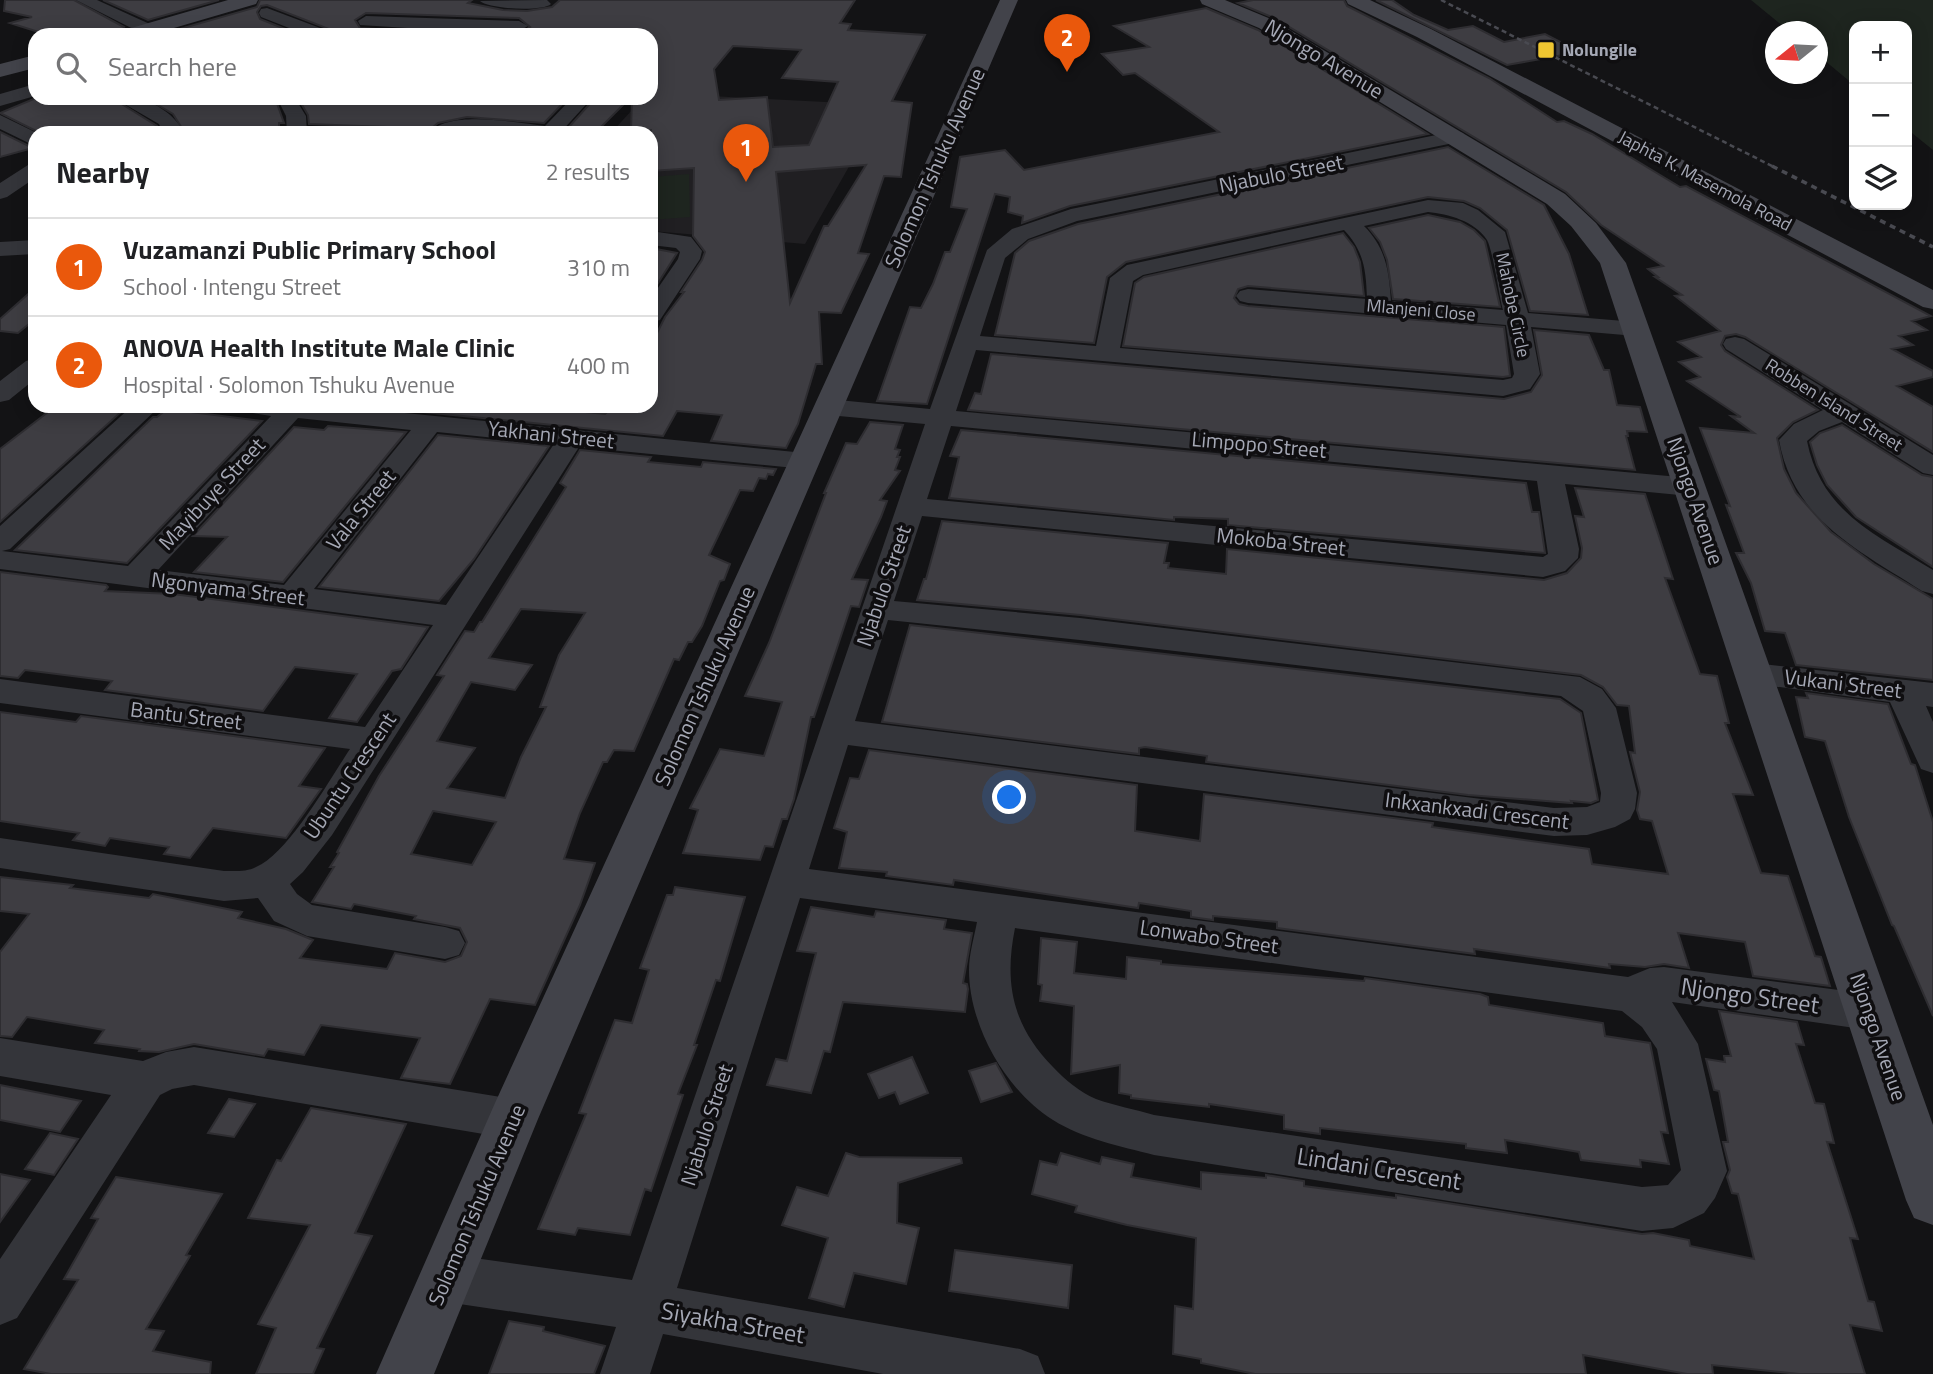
<!DOCTYPE html>
<html lang="en">
<head>
<meta charset="utf-8">
<style>
  :root { --surface:#fff; --page:#f2f2f2; --text:#202124; --muted:#757577; --line:#e0e0e0; --accent:#ea580c }
  body { margin:0; font-family:"Titillium Web",sans-serif; background:var(--page); color:var(--text) }
  .controls { position:absolute; right:21px; top:21px; display:grid; overflow:hidden; border-radius:14px; box-shadow:0 4px 18px #0003 }
  .controls button { width:63px; height:63px; display:grid; place-items:center; padding:0; border:0; border-bottom:2px solid var(--line); background:var(--surface); color:var(--text); font:35px sans-serif }
  .compass { position:absolute; left:1765px; top:21px; width:63px; height:63px; border-radius:50%; background:var(--surface); box-shadow:0 4px 18px #0003; rotate:252deg }
  .you { position:absolute; left:1010px; top:798px; width:24px; height:24px; margin:-18px; border:5px solid #fff; border-radius:50%; background:#1a73e8; box-shadow:0 0 0 10px #1a73e833 }
  .badge { display:grid; place-items:center; width:46px; height:46px; border-radius:50%; background:var(--accent); color:#fff; font-size:23px; font-weight:700 }
  .pin { position:absolute; translate:-50% -58px; filter:drop-shadow(0 2px 4px #0008) }
  .pin::after { content:''; position:absolute; top:37px; width:24px; height:21px; background:inherit; clip-path:polygon(0 0,100% 0,50% 100%) }
  .list { margin:0; padding:0; list-style:none }
  h2 { display:flex; justify-content:space-between; align-items:center; height:91px; margin:0; padding:0 28px; font-size:30px }
  h2 small { font-size:23px; font-weight:400; color:var(--muted) }
  .list li { display:grid; grid-template-columns:46px 1fr auto; gap:21px; align-items:center; box-sizing:border-box; height:98px; padding:0 28px; border-top:2px solid var(--line) }
  .list b { display:block; font-size:26px; white-space:nowrap }
  .list p { margin:0; font-size:23px; white-space:nowrap; color:var(--muted) }
  .list em { font-size:23px; font-style:normal; color:var(--muted) }
  .icon { flex:none; width:38px; height:38px; fill:none; stroke:currentColor; stroke-width:2; stroke-linecap:round; stroke-linejoin:round }
  .map { position:relative; flex:none; width:1933px; height:1374px; overflow:hidden }
  .search { position:absolute; background:var(--surface); box-shadow:0 4px 18px #0003; left:28px; top:28px; width:630px; height:77px; display:flex; align-items:center; gap:18px; box-sizing:border-box; padding:0 24px; border-radius:21px; color:var(--muted); font-size:26px }
  .panel { position:absolute; background:var(--surface); box-shadow:0 4px 18px #0003; left:28px; top:126px; width:630px; height:287px; border-radius:21px }
  .map>svg:first-child { display:block }
</style>
</head>
<body>
<div class="map">
<svg width="1933" height="1374" viewBox="0 0 1933 1374">
  <rect width="100%" height="100%" fill="#131315"/>
  <path fill="#201f22" d="M651,93L884,105L805,244L651,231V133H611L643,98H651Z"/>
  <path fill="#1e251f" d="M1751,0H1933V150L1907,129V26H1854V85L1818,55V32L1789,31Z
    M689,174L690,217L651,220V177Z"/>
  <path fill="#3e3d42" stroke="#2e2d31" stroke-width="2" fill-rule="evenodd" d="M5,0H74L124,27L115,35H48L10,23L32,17L4,11Z
    M103,0H219L148,20Z
    M260,0H472L468,3L503,10L527,11L552,7L560,0H855L840,23L851,24L848,30L925,35L892,101L912,103L901,177L884,176L858,253L869,254L841,313L819,312L822,364H816L798,424L786,448L711,441L722,415L677,411L663,436L363,406H557L555,409L605,414L613,406H651V345L665,317L684,292H681L702,260L705,252L693,236L694,168L651,171V130L631,131L632,98H651V35H334L329,29L267,5L261,6L257,12L260,19L300,35H171L169,32L257,7ZM366,13L519,18L530,27L519,34L462,31L455,34L360,28L355,20ZM733,46L801,50L782,78L838,82L809,145L773,147L767,97L719,100L714,69ZM866,165L828,226H824L790,303L776,172Z
    M1253,0H1344L1347,6L1489,78L1557,122L1564,121L1592,134L1680,187L1686,186L1931,316L1912,321L1927,330L1899,336L1913,345L1892,349L1933,371V377L1897,386L1933,407V452L1745,337L1736,334L1725,336L1721,345L1725,351L1818,410L1793,422L1777,438L1784,469L1796,493L1831,532L1874,564L1933,599V680L1796,665L1785,633L1765,631L1751,583L1736,553H1744L1726,505L1730,506L1700,428L1754,433L1731,416L1741,417L1687,381L1700,377L1679,362L1701,357L1678,342L1720,331L1675,296L1682,295L1655,277H1658L1648,269L1663,266L1601,225L1566,192L1274,18L1238,3Z
    M1376,0H1392L1414,15L1448,30L1473,26L1504,42L1545,34L1580,52L1507,65Z
    M1206,8L1258,30L1428,134L1070,206L1022,223L1023,216L1008,212L1010,197L995,194L927,404L877,401L910,307L921,308L933,284L945,252H950L967,209L951,207L960,157L1005,150L1024,170L1219,132L1135,73L1123,75L1102,54L1149,47L1114,26Z
    M36,98H112L157,126L160,133H40L0,113Z
    M146,98H275L284,123H279V133H185L173,114Z
    M298,98H568L544,123L467,117L438,123L426,133H380L385,127L309,124L308,115Z
    M595,98H630L598,130L568,128Z
    M0,132L33,148L0,157Z
    M1448,147L1544,205L1569,254L1588,315L1530,311L1507,230L1480,208L1464,201L1428,197L1126,262L1107,277L1094,343L995,335L1015,253L1029,241L1078,224Z
    M1428,215L1460,222L1474,230L1485,241L1500,307L1393,299L1387,260L1380,242L1369,228Z
    M1343,233L1354,247L1360,262L1364,296L1248,286L1238,289L1234,298L1239,304L1248,306L1504,327L1510,376L1503,377L1123,346L1135,283L1144,277Z
    M651,248L677,253L653,291H651Z
    M35,288V319L18,333L0,331V319Z
    M1534,330L1589,335L1604,370H1609L1617,405L1640,407L1647,432L1627,431L1628,436H1626L1635,470L968,410L975,393L981,394L991,354L1504,399L1531,392L1542,375Z
    M56,406H94L122,411L0,522V449Z
    M167,409L262,421L127,563L15,550L153,417H157Z
    M870,422L903,425L895,449L900,450L897,457H900L895,470L900,471L880,500L887,501L881,517L852,579L868,580L859,607L851,606L814,717H811L794,799L787,819H782L773,847L765,846L760,860L683,853L698,810L690,808L720,749L764,756L782,702L745,696L769,643L826,493H824L846,443L857,444Z
    M1842,425L1922,475L1933,477V567L1856,517L1827,485L1817,465L1810,442L1820,433Z
    M328,426L406,432L283,582L194,572L227,537L193,536L294,427L324,430Z
    M961,430L1526,483L1532,512H1539L1545,553L1228,525V519L1174,517V520L949,498L959,457L950,456Z
    M438,435L549,446L474,559L439,601L319,587Z
    M580,450L651,457L648,462L701,467L703,462L776,469L773,475L768,474L766,479L759,478L753,491L740,490L709,555L730,564L724,580L720,581L702,626L692,642H688L679,660L674,659L634,751L614,750L607,762H603L580,813L564,859L595,863L580,905L535,1005L490,999L450,1084L401,1078L420,1038L321,1025L304,1055L268,1049L264,1056L194,1044L159,1052L139,1051L140,1049L95,1043L104,1030L27,1017L12,1037L0,1036V952L29,914L0,911V877L73,885L70,888L149,898L153,894L242,912L238,918L286,929L313,940L300,958L387,969L395,953L445,962L461,956L467,942L460,928L414,919L416,916L354,904L351,909L312,902L334,867H330L339,853L337,852L379,776L444,676L437,675L465,631L474,632L480,622H482L566,487L560,483ZM521,609L585,613L559,655L540,707H546L521,757L505,798L447,788L475,748L437,741L471,682L515,690L532,665L489,658ZM433,811L496,822L472,865L411,854Z
    M1575,488L1645,494L1673,579L1665,578L1700,674L1717,676L1729,723H1725L1753,795L1733,794L1761,873L1788,876L1815,956L1821,957L1830,986L1753,976L1745,942L1678,933L1689,968L1664,964L1645,967L1609,964L1610,968L1474,949L1475,954L1277,928V922L1213,916V920L1191,917V911L1139,903L1138,908L954,880L953,885L886,876L887,872L839,868L847,832L834,828L850,778L859,779L869,750L1137,785L1135,831L1200,841L1204,794L1433,823L1432,827L1589,849L1592,864L1668,874L1652,821L1640,819L1637,810L1640,792L1630,752L1635,753L1629,706L1617,705L1603,687L1581,675L1080,615L917,600L924,579H926L942,521L1168,543L1164,563H1169L1168,568L1226,574L1227,549L1544,580L1567,573L1581,558L1582,548L1575,516L1584,517Z
    M0,572L106,585L108,587L105,591L173,594L428,627L401,669L392,671L357,722L329,718L357,674L295,667L263,711L105,690L112,681L25,670L18,678L0,676Z
    M910,625L1560,699L1581,713L1598,800L1591,803L1571,801L1572,803L1468,795L1206,762L1207,756L1145,747L1139,748V754L882,722Z
    M1806,693L1888,704L1911,764L1915,765L1933,822V1016L1894,926L1892,925L1849,817L1825,741L1805,737L1796,697L1808,698Z
    M0,712L76,722L81,716L325,748L299,786L321,789L286,838L213,828L190,858L164,854L169,847L110,838L105,846L73,840L79,833L0,821Z
    M675,887L745,897L720,981L716,980L694,1045H697L678,1094L683,1095L651,1191L645,1189L630,1235L578,1228L575,1235L538,1229L586,1114L579,1113L615,1020L632,1023L649,970L640,968L667,895H673Z
    M811,907L874,917L876,911L946,920L944,929L972,933L963,983L967,984L968,989L965,1012L843,1002L830,1052L824,1051L811,1093L767,1085L776,1059L787,1061L816,953L797,951Z
    M1041,938L1077,942L1074,973L1126,979L1127,957L1161,961V964L1364,981L1365,978L1480,994L1488,997L1489,1005L1603,1023L1605,1036L1650,1043L1668,1133L1661,1132L1669,1164L1640,1160L1641,1167L1581,1160L1579,1152L1505,1140L1507,1153L1466,1148V1144L1320,1128V1134L1284,1129V1115L1209,1104V1107L1131,1098V1095L1119,1093L1120,1065L1071,1074L1074,1006L1040,1001L1042,985L1038,984Z
    M1719,1011L1797,1022L1804,1045L1796,1044L1815,1103L1824,1104L1834,1143L1827,1142L1858,1239L1850,1238L1868,1301L1874,1302L1882,1331L1850,1325L1865,1374H1799L1712,1365L1713,1374H1687L1583,1355L1586,1374H1255L1201,1363V1359L1173,1354L1175,1306L1193,1309L1196,1238L1127,1225L1075,1212L1077,1206L1032,1194L1040,1161L1057,1165L1061,1153L1100,1164L1102,1157L1134,1164L1131,1177L1201,1189V1172L1266,1178V1175L1304,1181V1186L1396,1198V1195L1642,1234L1653,1233L1689,1240L1690,1246L1754,1259L1738,1194L1732,1193L1727,1177L1730,1170L1723,1142H1728L1719,1091L1714,1090L1706,1059L1725,1062L1724,1056H1731Z
    M912,1057L928,1093L900,1104L895,1092L879,1098L868,1074Z
    M996,1063L1012,1092L981,1102L969,1071Z
    M0,1085L81,1101L60,1132L0,1120Z
    M229,1099L255,1104L234,1137L208,1133Z
    M311,1108L406,1124L355,1233L372,1236L317,1348L324,1349L313,1374H256L276,1328L258,1324L310,1225L248,1218L277,1160L281,1161Z
    M50,1133L78,1139L54,1175L25,1169Z
    M846,1153L859,1157L961,1158L962,1163L898,1183L897,1223L919,1228L906,1284L854,1273L844,1307L809,1298L828,1238L782,1225L797,1187L828,1196Z
    M0,1174L30,1180L0,1222Z
    M116,1177L222,1194L186,1255L190,1256L146,1329L164,1331L153,1351L211,1362L210,1374H51L24,1369L78,1280L64,1279L98,1219L91,1218Z
    M955,1250L1072,1265L1068,1308L949,1291Z
    M509,1321L544,1327L543,1331L605,1346L594,1374H489Z"/>
  <g fill="none" stroke-linecap="round" stroke-linejoin="round">
    <path fill="#34353a" fill-rule="evenodd" d="M76,0H97L165,31L168,35H145Z
      M547,0L551,4C543,12 488,9 480,1Z
      M267,8L328,31L331,35H307L261,17L259,13L261,9Z
      M366,16L519,21L528,26L519,31L462,28L455,31L360,25L358,21Z
      M35,84V96L0,106V94Z
      M114,98C121,98 131,96 138,98C154,102 178,116 183,133H163L159,124Z
      M277,98H295L306,116L307,133H287L286,116Z
      M572,98H592L560,133H429C448,109 518,123 545,126Z
      M0,115L37,133L35,146L0,129Z
      M1456,131L1463,133L1466,137L1463,141L1077,221L1028,239L1005,258L980,336L1096,346L1110,278L1127,265L1428,200L1463,203L1478,210L1505,232L1528,313L1636,322L1645,324L1648,329L1645,334L1636,336L1531,327L1540,374L1530,389L1503,396L976,350L956,411L1690,478L1700,481L1704,487L1700,493L1690,496L1565,484L1579,549L1578,558L1565,571L1543,577L922,516L894,601L1080,618L1580,677L1602,689L1616,708L1637,793L1635,809L1630,819L1615,827L1587,835L1554,836L848,745L809,869L1628,977L1650,968L1664,967L1869,994L1884,999L1890,1012L1884,1025L1869,1030L1672,1002L1698,1044L1727,1171L1715,1198L1704,1213L1673,1228L1642,1231L1154,1155C1120,1146 1083,1139 1053,1120C1006,1091 969,1026 969,970C969,954 974,938 977,922L800,898L677,1288L1020,1349L1038,1356L1045,1374H883L663,1334L650,1374H600L616,1327L446,1302L429,1295L422,1278L429,1261L446,1254L632,1280L925,424L828,415L819,413L815,407L819,401L828,399L930,409L987,250L1012,229L1071,209ZM1428,212C1448,214 1475,221 1487,240C1493,251 1499,295 1503,310L1391,301C1389,271 1386,248 1364,226ZM1344,230C1364,251 1366,270 1367,299L1248,289L1240,291L1236,296L1240,301L1248,303L1506,325L1514,374L1512,378L1503,380L1120,348L1133,281L1143,275ZM951,426L1537,481L1548,554L1543,557L927,499ZM888,620L1080,640L1561,696L1583,711L1601,793L1600,802L1587,807L1554,808L855,721ZM1015,928L1622,1011L1642,1027L1657,1049L1681,1170L1668,1185L1642,1187L1154,1115C1135,1109 1115,1106 1096,1099C1080,1092 1065,1080 1053,1067C1012,1025 1004,983 1015,928Z
      M35,163V178L7,197L0,199V183L28,165Z
      M651,231L691,237L702,251L700,259L660,320L651,322V298L678,259L680,252L676,248L651,245Z
      M35,240V254L0,256V242Z
      M1735,337L1744,339L1933,455V475L1923,473L1842,422L1819,431L1807,441C1821,512 1876,535 1933,570V594L1922,591C1860,551 1793,520 1779,440L1794,424L1823,410L1726,349L1723,344L1726,339Z
      M35,358V379L9,400L0,402V381L26,361Z
      M132,406H160L10,549L2,551L128,566L271,416L246,412L242,406H335L805,453L815,455L819,461L815,467L805,469L579,447L332,835L303,872L290,884L297,894L312,905L445,927L459,931L465,943L459,955L445,959L307,936L274,921L258,898L224,901L0,868V838L224,871C234,871 247,872 256,867C289,853 329,780 350,749L0,703V679L365,727L433,625L0,569V526ZM298,418L411,430L284,585L158,570ZM437,432L554,444L446,605L314,589Z
      M1754,663L1933,683V707L1926,706L1933,722V773L1921,769L1890,702L1742,682L1738,674L1742,666Z
      M0,1038L143,1061L166,1052L194,1047L513,1099L529,1105L535,1119L529,1133L513,1139L194,1085L172,1089L160,1095L17,1318L0,1325V1259L111,1095L0,1076Z"/>
    <path fill="#42434a" fill-rule="evenodd" d="M228,0H258L256,4L150,35H118L121,31Z
      M1000,0H1018L538,1119L434,1374H376L495,1103Z
      M1200,0H1225L1273,20L1565,194L1596,223L1626,263L1933,1125V1225L1914,1218L1906,1200L1600,263L1571,226L1547,204L1259,28L1202,4Z
      M1346,0H1370L1431,29L1933,290V309L1923,307L1417,37L1348,4Z
      M35,55V68L0,77V64Z"/>
    <path stroke="#494a51" stroke-width="2.5" stroke-dasharray="5 3.5" stroke-linecap="butt" d="M1441,0L1776,168"/>
    <path stroke="#494a51" stroke-width="3.5" stroke-dasharray="6 5" stroke-linecap="butt" d="M1772,166L1933,247"/>
  </g>
  <rect fill="#efc631" stroke="#0f0e10" stroke-width="2.5" x="1537" y="41" width="18" height="18" rx="3.5"/>
  <g text-anchor="middle" stroke-width="7" stroke-linejoin="round" paint-order="stroke">
    <g font-size="18" font-weight="bold" fill="#a5a8b5" stroke="#0f0e10" text-anchor="start">
      <text x="1562" y="56">Nolungile</text>
    </g>
    <g font-size="18" fill="#a5a8b5" stroke="#0f0e10">
      <text transform="translate(1705 181) rotate(28)" y="6">Japhta K. Masemola Road</text>
      <text transform="translate(1513 305) rotate(78)" y="6">Mahobe Circle</text>
      <text transform="translate(1421 310) rotate(5)" y="6">Mlanjeni Close</text>
      <text transform="translate(1834 405) rotate(32)" y="6">Robben Island Street</text>
    </g>
    <g font-size="21" fill="#a5a8b5" stroke="#0f0e10">
      <text transform="translate(1324 59) rotate(31)" y="7">Njongo Avenue</text>
      <text transform="translate(935 168) rotate(-66)" y="7">Solomon Tshuku Avenue</text>
      <text transform="translate(1281 174) rotate(-11)" y="7">Njabulo Street</text>
      <text transform="translate(551 435) rotate(6)" y="7">Yakhani Street</text>
      <text transform="translate(1259 445) rotate(5)" y="7">Limpopo Street</text>
      <text transform="translate(212 494) rotate(-47)" y="7">Mayibuye Street</text>
      <text transform="translate(1695 501) rotate(71)" y="7">Njongo Avenue</text>
      <text transform="translate(361 510) rotate(-51)" y="7">Vala Street</text>
      <text transform="translate(1281 542) rotate(6)" y="7">Mokoba Street</text>
      <text transform="translate(884 586) rotate(-71)" y="7">Njabulo Street</text>
      <text transform="translate(228 589) rotate(7)" y="7">Ngonyama Street</text>
      <text transform="translate(1843 684) rotate(7)" y="7">Vukani Street</text>
      <text transform="translate(705 686) rotate(-66)" y="7">Solomon Tshuku Avenue</text>
      <text transform="translate(186 716) rotate(7)" y="7">Bantu Street</text>
      <text transform="translate(350 776) rotate(-56)" y="7">Ubuntu Crescent</text>
      <text transform="translate(1477 811) rotate(7)" y="7">Inkxankxadi Crescent</text>
      <text transform="translate(1209 937) rotate(8)" y="7">Lonwabo Street</text>
      <text transform="translate(1878 1037) rotate(71)" y="7">Njongo Avenue</text>
      <text transform="translate(707 1125) rotate(-72)" y="7">Njabulo Street</text>
      <text transform="translate(477 1205) rotate(-67)" y="7">Solomon Tshuku Avenue</text>
    </g>
    <g font-size="24" fill="#a5a8b5" stroke="#0f0e10">
      <text transform="translate(1750 996) rotate(8)" y="8">Njongo Street</text>
      <text transform="translate(1379 1169) rotate(9)" y="8">Lindani Crescent</text>
      <text transform="translate(733 1323) rotate(10)" y="8">Siyakha Street</text>
    </g>
  </g>
</svg>
<div class="controls">
<button>+</button>
<button>−</button>
<button><svg class="icon" aria-label="layers" viewBox="0 0 24 24"><path d="M12 4l9 5-9 5-9-5zM3 14l9 5 9-5"/></svg></button>
</div>
<svg class="compass" viewBox="-18 -18 36 36"><path d="M0-13l5 13h-10z" fill="#e53935"/><path d="M0 13l5-13h-10z" fill="#757577"/></svg>
<div class="you"></div>
<div class="pin badge" style="left:746px;top:182px">1</div>
<div class="pin badge" style="left:1067px;top:72px">2</div>
<div class="search"><svg class="icon" aria-label="search" viewBox="0 0 24 24"><circle cx="10" cy="10" r="6"/><path d="M15 15l6 6"/></svg>Search here</div>
<section class="panel">
<h2>Nearby<small>2 results</small></h2>
<ul class="list">
<li><span class="badge">1</span><div><b>Vuzamanzi Public Primary School</b><p>School · Intengu Street</p></div><em>310 m</em></li>
<li><span class="badge">2</span><div><b>ANOVA Health Institute Male Clinic</b><p>Hospital · Solomon Tshuku Avenue</p></div><em>400 m</em></li>
</ul>
</section>
</div>
</body>
</html>
